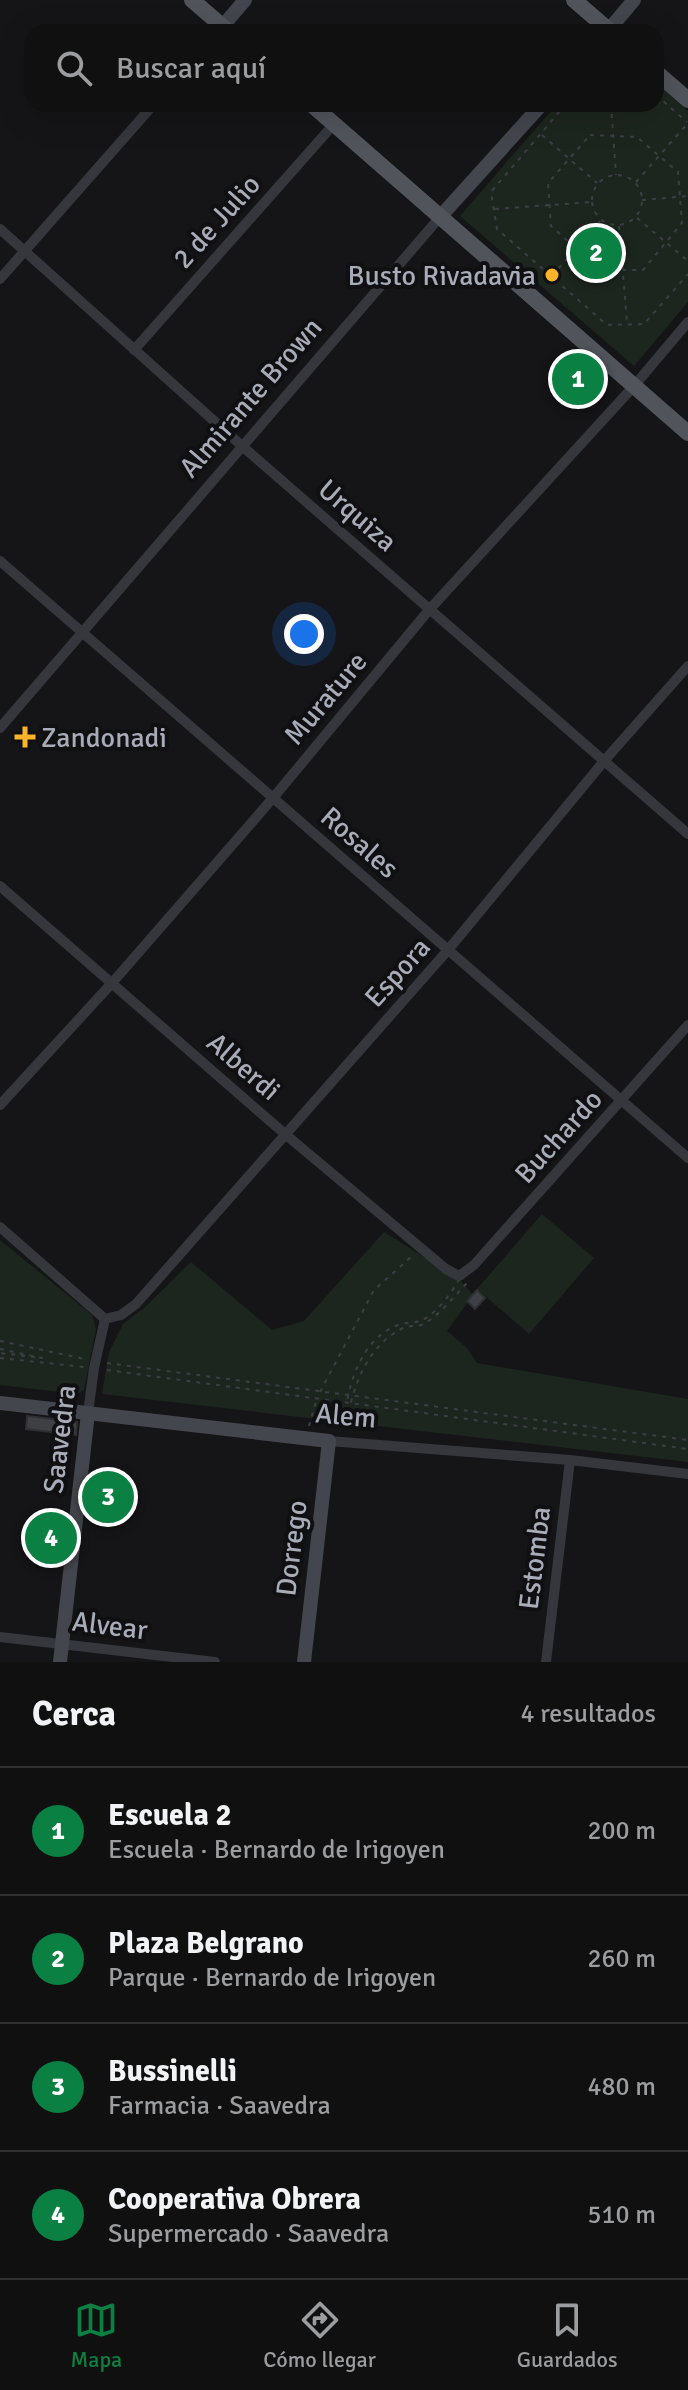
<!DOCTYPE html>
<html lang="es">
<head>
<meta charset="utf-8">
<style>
  :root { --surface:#101011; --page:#19191a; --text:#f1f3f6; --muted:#9c9d9f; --line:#303031; --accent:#0b8043 }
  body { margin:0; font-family:Signika,sans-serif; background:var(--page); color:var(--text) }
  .you { position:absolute; left:304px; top:634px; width:28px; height:28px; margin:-20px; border:6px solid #fff; border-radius:50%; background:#1a73e8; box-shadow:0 0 0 12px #1a73e833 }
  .badge { display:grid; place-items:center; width:52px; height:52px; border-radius:50%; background:var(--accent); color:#fff; font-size:26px; font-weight:700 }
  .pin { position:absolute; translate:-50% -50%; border:4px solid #fff; box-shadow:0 2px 8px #0006 }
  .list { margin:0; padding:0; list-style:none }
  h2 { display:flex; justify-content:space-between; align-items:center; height:104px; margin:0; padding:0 32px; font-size:34px }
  h2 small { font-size:26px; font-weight:400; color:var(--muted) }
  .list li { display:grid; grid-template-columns:52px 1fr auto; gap:24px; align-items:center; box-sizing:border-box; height:128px; padding:0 32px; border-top:2px solid var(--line) }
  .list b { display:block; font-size:30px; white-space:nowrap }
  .list p { margin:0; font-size:26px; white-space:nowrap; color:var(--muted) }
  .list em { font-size:26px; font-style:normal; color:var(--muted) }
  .icon { flex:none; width:44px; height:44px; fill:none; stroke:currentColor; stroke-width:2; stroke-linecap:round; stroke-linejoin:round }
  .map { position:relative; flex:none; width:688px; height:1662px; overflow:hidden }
  .search { position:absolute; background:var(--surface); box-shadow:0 8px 32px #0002; left:24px; right:24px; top:24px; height:88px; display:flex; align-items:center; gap:20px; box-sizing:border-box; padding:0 28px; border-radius:24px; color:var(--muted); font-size:30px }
  .sheet { height:616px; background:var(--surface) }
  nav { display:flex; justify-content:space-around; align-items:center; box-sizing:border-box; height:112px; border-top:2px solid var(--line); background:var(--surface); font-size:22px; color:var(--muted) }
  nav a { display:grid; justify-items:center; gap:4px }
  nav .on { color:var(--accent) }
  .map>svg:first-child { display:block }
</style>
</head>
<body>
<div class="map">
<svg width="688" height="1662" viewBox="0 0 688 1662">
  <rect width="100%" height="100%" fill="#151517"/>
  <path fill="#1d261e" d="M656,83L688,111V302L634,366L460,216L557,104H656Z
    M542,1214L594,1258L529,1334L477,1289Z
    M384,1232L459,1279L473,1295L447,1331L467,1348L477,1363L688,1399V1462L102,1394L109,1352L123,1324L145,1307L191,1262L272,1330L304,1321Z
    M0,1240L92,1315L96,1329L84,1390L78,1394L0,1385Z"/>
  <path fill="#3f4044" stroke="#2f2f34" stroke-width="2" d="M477,1290L485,1298L475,1309L467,1301Z
    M27,1416L77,1422L76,1435L26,1429Z
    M38,1517L66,1521L62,1558L34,1555Z"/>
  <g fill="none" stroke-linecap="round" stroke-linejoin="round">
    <path stroke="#3c3e44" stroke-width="2" stroke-dasharray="4 6" stroke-linecap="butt" d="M656,95L687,122
      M566,104L491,192L497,229L607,325L644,324L688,274
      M611,104L616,175
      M542,135L597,183
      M590,135L637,137L678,172L682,223L643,270H600L551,226L548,183Z
      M592 200a25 25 0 1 1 50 0a25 25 0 1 1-50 0Z
      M636,182L688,123
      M642,200L688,196
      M495,209L592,202
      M637,218L688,261
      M619,226L627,323
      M552,276L600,221
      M461,1276L467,1283C454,1296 438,1318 421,1325C415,1327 408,1325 403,1328C373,1343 359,1372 351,1402L347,1401C353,1370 368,1334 401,1324C407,1322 414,1323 420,1321C437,1314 453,1291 461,1276Z
      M0,1341L85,1359
      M0,1349L42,1358L0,1353
      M0,1358L84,1367
      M107,1363L688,1440
      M107,1370L688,1449
      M320,1392L374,1290L411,1257
      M309,1426L317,1398"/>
    <path stroke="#36373d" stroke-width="10" d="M0,229L242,446L688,834
      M0,279L154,104
      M134,350L334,124
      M0,561L688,1158
      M0,728L440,217
      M0,886L285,1134L446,1269L459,1276L474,1265L688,1025
      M0,1105L112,983L273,798L429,610L634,386L688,322
      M0,1227L105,1319L121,1315L136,1304L448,950L604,761L688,666
      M88,1413L94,1368L105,1319
      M329,1441L570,1460L688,1474
      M0,1637L215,1662
      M546,1662L570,1460"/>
    <path stroke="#44464d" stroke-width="14" d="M222,27L245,0
      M607,32L634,0
      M440,217L542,104
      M0,1403L329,1441L304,1662
      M60,1662L88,1413"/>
    <path stroke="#52545c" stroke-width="16" d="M192,0L229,32
      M574,0L611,32
      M656,72L688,100
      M311,104L688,433"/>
  </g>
  <g fill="#fbb429" stroke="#101012" stroke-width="3">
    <circle cx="552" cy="275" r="8"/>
    <path d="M21 725h8v8h8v8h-8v8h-8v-8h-8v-8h8z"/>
  </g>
  <g text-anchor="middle" stroke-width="8" stroke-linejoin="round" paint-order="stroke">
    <g font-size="28" fill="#a7acb8" stroke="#101012">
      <text transform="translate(216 221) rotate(-48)" y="10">2 de Julio</text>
      <text transform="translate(250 397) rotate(-49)" y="10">Almirante Brown</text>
      <text transform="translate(358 515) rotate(41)" y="10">Urquiza</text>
      <text transform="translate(325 698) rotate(-50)" y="10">Murature</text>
      <text transform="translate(360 842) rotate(41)" y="10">Rosales</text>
      <text transform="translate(397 972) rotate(-48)" y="10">Espora</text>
      <text transform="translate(244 1066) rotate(41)" y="10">Alberdi</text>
      <text transform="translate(558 1136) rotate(-48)" y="10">Buchardo</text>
      <text transform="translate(346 1415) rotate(5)" y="10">Alem</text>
      <text transform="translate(59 1439) rotate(-83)" y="10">Saavedra</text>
      <text transform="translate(291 1548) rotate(-83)" y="10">Dorrego</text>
      <text transform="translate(534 1558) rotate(-83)" y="10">Estomba</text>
      <text transform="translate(110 1625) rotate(7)" y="10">Alvear</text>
    </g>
    <g font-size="28" fill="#a7acb8" stroke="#101012" text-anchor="end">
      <text x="536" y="285">Busto Rivadavia</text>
      <text x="41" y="747" text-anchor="start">Zandonadi</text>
    </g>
  </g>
</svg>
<div class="you"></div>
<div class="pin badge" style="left:578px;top:379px">1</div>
<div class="pin badge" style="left:596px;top:253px">2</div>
<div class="pin badge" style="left:108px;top:1497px">3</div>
<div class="pin badge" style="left:51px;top:1538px">4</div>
<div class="search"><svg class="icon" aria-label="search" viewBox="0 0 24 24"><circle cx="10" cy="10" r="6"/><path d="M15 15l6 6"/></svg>Buscar aquí</div>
</div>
<section class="sheet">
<h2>Cerca<small>4 resultados</small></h2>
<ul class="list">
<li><span class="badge">1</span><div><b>Escuela 2</b><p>Escuela · Bernardo de Irigoyen</p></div><em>200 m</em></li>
<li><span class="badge">2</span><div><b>Plaza Belgrano</b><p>Parque · Bernardo de Irigoyen</p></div><em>260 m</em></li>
<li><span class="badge">3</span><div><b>Bussinelli</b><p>Farmacia · Saavedra</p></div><em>480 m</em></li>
<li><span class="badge">4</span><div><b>Cooperativa Obrera</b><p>Supermercado · Saavedra</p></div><em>510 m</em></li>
</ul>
</section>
<nav>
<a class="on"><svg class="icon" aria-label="map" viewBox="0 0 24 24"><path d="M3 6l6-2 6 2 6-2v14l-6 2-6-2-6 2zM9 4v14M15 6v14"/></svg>Mapa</a>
<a><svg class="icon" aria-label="directions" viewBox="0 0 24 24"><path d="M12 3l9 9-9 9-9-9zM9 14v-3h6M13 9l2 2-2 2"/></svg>Cómo llegar</a>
<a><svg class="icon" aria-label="saved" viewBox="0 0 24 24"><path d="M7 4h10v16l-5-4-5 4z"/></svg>Guardados</a>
</nav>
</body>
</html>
